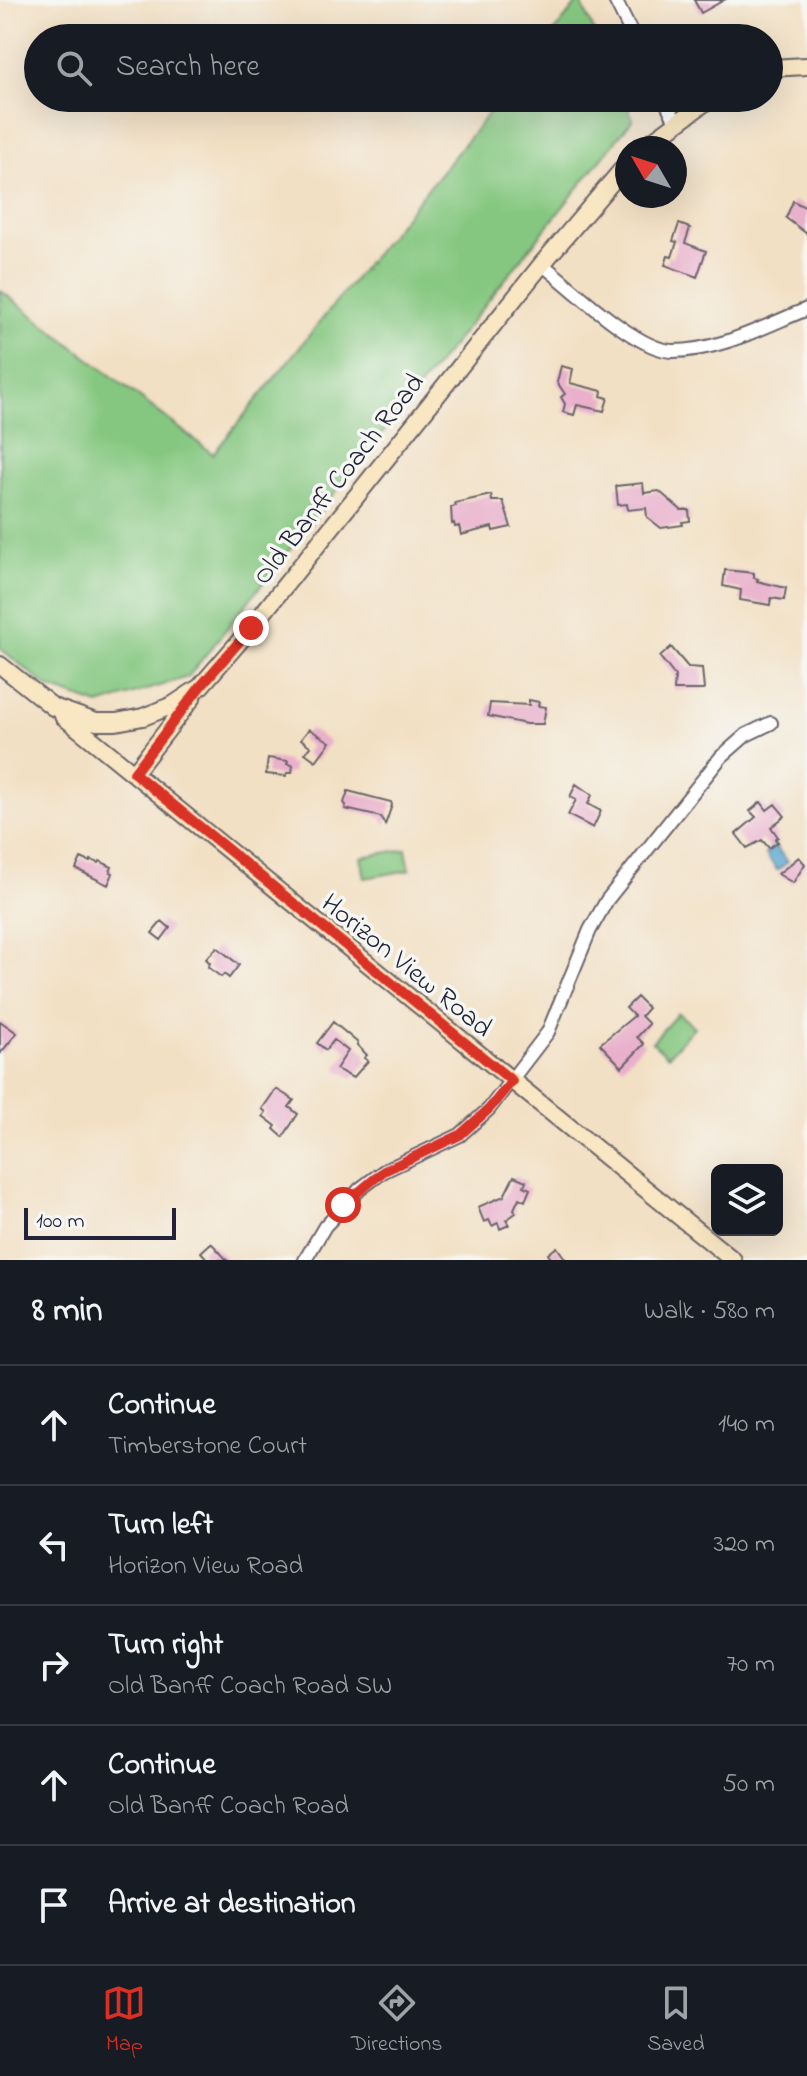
<!DOCTYPE html>
<html lang="en">
<head>
<meta charset="utf-8">
<style>
  :root { --surface:#171b24; --page:#242831; --text:#f1f3f6; --muted:#9ea1a6; --line:#363941; --accent:#d93025 }
  body { margin:0; font-family:"Indie Flower",sans-serif; background:var(--page); color:var(--text) }
  .controls { position:absolute; right:24px; bottom:24px; display:grid; overflow:hidden; border-radius:12px; box-shadow:0 8px 32px #0002 }
  .controls button { width:72px; height:72px; display:grid; place-items:center; padding:0; border:0; border-bottom:2px solid var(--line); background:var(--surface); color:var(--text); font:40px sans-serif }
  .compass { position:absolute; left:615px; top:136px; width:72px; height:72px; border-radius:50%; background:var(--surface); box-shadow:0 8px 32px #0002; rotate:309deg }
  .scale { position:absolute; left:24px; bottom:20px; width:152px; box-sizing:border-box; padding-left:8px; border:4px solid #22223b; border-top:0; font-size:22px; line-height:28px; white-space:nowrap; color:#22223b; -webkit-text-stroke:6px #f6f6f2; paint-order:stroke }
  .stop { position:absolute; width:24px; height:24px; margin:-18px; border:6px solid #d93025; border-radius:50%; background:#fff }
  .stop.end { background:#d93025; border-color:#fff; box-shadow:0 2px 8px #0008 }
  .list { margin:0; padding:0; list-style:none }
  h2 { display:flex; justify-content:space-between; align-items:center; height:104px; margin:0; padding:0 32px; font-size:34px }
  h2 small { font-size:26px; font-weight:400; color:var(--muted) }
  .list li { display:grid; grid-template-columns:52px 1fr auto; gap:24px; align-items:center; box-sizing:border-box; height:120px; padding:0 32px; border-top:2px solid var(--line) }
  .list b { display:block; font-size:30px; white-space:nowrap }
  .list p { margin:0; font-size:26px; white-space:nowrap; color:var(--muted) }
  .list em { font-size:26px; font-style:normal; color:var(--muted) }
  .icon { flex:none; width:44px; height:44px; fill:none; stroke:currentColor; stroke-width:2; stroke-linecap:round; stroke-linejoin:round }
  .map { position:relative; flex:none; width:807px; height:1260px; overflow:hidden }
  .search { position:absolute; background:var(--surface); box-shadow:0 8px 32px #0002; left:24px; right:24px; top:24px; height:88px; display:flex; align-items:center; gap:20px; box-sizing:border-box; padding:0 28px; border-radius:44px; color:var(--muted); font-size:30px }
  .sheet { height:704px; background:var(--surface) }
  nav { display:flex; justify-content:space-around; align-items:center; box-sizing:border-box; height:112px; border-top:2px solid var(--line); background:var(--surface); font-size:22px; color:var(--muted) }
  nav a { display:grid; justify-items:center; gap:4px }
  nav .on { color:var(--accent) }
  .map>svg:first-child { display:block }
</style>
</head>
<body>
<div class="map">
<svg width="807" height="1260" viewBox="0 0 807 1260">
  <rect width="100%" height="100%" fill="#f6f6f2"/>
  <filter id="ink" filterUnits="userSpaceOnUse"><feTurbulence type="fractalNoise" baseFrequency=".0125" numOctaves="2"/><feDisplacementMap in="SourceGraphic" scale="16" xChannelSelector="R" yChannelSelector="G"/><feConvolveMatrix kernelMatrix="1 2 1 2 8 2 1 2 1" color-interpolation-filters="sRGB"/></filter>
  <filter id="wash" filterUnits="userSpaceOnUse"><feTurbulence type="fractalNoise" baseFrequency=".006" numOctaves="4" result="noise"/><feDisplacementMap in="SourceGraphic" scale="32" xChannelSelector="R" yChannelSelector="G"/><feGaussianBlur stdDeviation="1.8" result="paint"/><feColorMatrix in="noise" values="0 0 0 0 0 0 0 0 0 0 0 0 0 0 0 0 0 1.4 0 .05"/><feComposite in="paint" operator="in"/></filter>
  <g filter="url(#wash)">
    <rect width="100%" height="100%" fill="#f2e0c4"/>
    <path fill="#85c780" stroke="#54745e" stroke-width="2" d="M580,0L597,38H549Z
      M501,98H624L633,119L188,677L99,705L48,687L0,648V290L213,454Z
      M406,849L410,870L365,878L361,857Z
      M678,1013L694,1027L668,1056L652,1042Z"/>
    <path fill="#57a5d0" stroke="#3c6486" stroke-width="2" d="M775,846L788,862L777,870L765,854Z"/>
    <g id="blocks">
      <path fill="#e9afcb" d="M694,0H724L701,13Z
        M793,201L807,208V234L786,218Z
        M679,224L690,228L685,243L706,251L697,277L665,265L668,256L672,257L677,242L673,241Z
        M561,366L573,369L570,383L602,391L601,396L608,398L604,411L577,405L574,415L563,412L565,404L561,397L565,394L557,382Z
        M643,483L644,493L659,491L681,510H689L690,521L682,522L683,525L661,528L647,517L646,508L628,510L627,504L618,505L616,486Z
        M491,495L492,501H503L511,527L493,531L492,527L461,535L459,526L455,527L454,523L452,524L451,507L456,506L455,503Z
        M725,570L754,573V578L758,579L757,581L786,588L784,600L771,598L770,605L740,600L741,590L723,586Z
        M671,647L688,667L702,668L704,690H674L675,676L660,657Z
        M529,700L539,702L538,706L546,707L543,724H526L488,716L490,703L529,705Z
        M309,729L330,742L316,761L305,753L311,747L301,739Z
        M268,758L288,761L287,764L293,765L292,773H287L286,776L266,774Z
        M576,784L592,795L588,804L601,811L593,828L568,815L576,800L570,797Z
        M348,791L391,802L392,805L385,825L381,817L345,809L346,805L344,803Z
        M761,802L767,810L775,804L785,816L771,827L778,837L775,839L778,842L769,848L762,840L747,848L736,834L756,817L750,811Z
        M799,857L805,864L793,883L778,874Z
        M81,858L90,862L91,860L99,863L100,861L112,867L110,872L113,873L108,885L76,869Z
        M162,921L170,928L161,940L152,933Z
        M217,947L239,965L229,978L224,974L221,977L208,967L210,963L206,959Z
        M637,997L648,1008L641,1016L649,1024L637,1037L644,1044L622,1067L600,1044L634,1016L626,1008Z
        M0,1021L17,1033L0,1054Z
        M333,1022L358,1043L357,1045L367,1055L364,1058L368,1061L353,1078L336,1069L348,1051L334,1040L326,1050L317,1043Z
        M276,1089L294,1100L289,1107L298,1114L283,1137L274,1129L276,1126L263,1116L266,1112L262,1109Z
        M514,1176L526,1181L524,1186L530,1189L525,1201L519,1198L514,1209L516,1213L506,1220L509,1225L500,1229L498,1223L492,1226L489,1220L484,1222L478,1207L504,1196Z
        M211,1243L215,1247L227,1260H208L201,1252Z
        M557,1247L566,1260H552L548,1254Z"/>
    </g>
  </g>
  <g filter="url(#ink)">
    <use href="#blocks" fill-opacity="0" stroke="#6b646b" stroke-width="2"/>
    <g fill="none" stroke-linecap="round" stroke-linejoin="round">
      <defs>
        <path id="street" d="M615,0L634,38
          M664,98L676,122
          M542,264C571,287 637,351 673,351C719,351 765,326 807,309
          M305,1260L325,1226L360,1189L384,1171L460,1135L489,1109L548,1032L590,930L607,900L721,757L746,735L771,723"/>
        <path id="secondary" d="M769,68L807,66
          M643,148L711,98
          M0,665L53,707L96,722H116L143,717L173,705L200,687L251,628L542,264L627,164
          M63,716L733,1260
          M134,773L192,698"/>
      </defs>
      <use href="#street" stroke="#6b646b" stroke-width="16"/>
      <use href="#secondary" stroke="#6b646b" stroke-width="20"/>
      <use href="#street" stroke="#fff" stroke-width="12"/>
      <use href="#secondary" stroke="#f9e7c3" stroke-width="16"/>
    </g>
  </g>
  <g fill="none" stroke-linecap="round" stroke-linejoin="round" filter="url(#ink)">
    <path stroke="#d93025" stroke-width="10" d="M251,628L200,687L134,773L512,1081L489,1109L460,1135L384,1171L343,1205"/>
  </g>
  <g text-anchor="middle" stroke-width="7" stroke-linejoin="round" paint-order="stroke">
    <g font-size="28" fill="#22223b" stroke="#f6f6f2">
      <text transform="translate(337 478) rotate(-52)" y="10">Old Banff Coach Road</text>
      <text transform="translate(408 964) rotate(39)" y="10">Horizon View Road</text>
    </g>
  </g>
</svg>
<div class="controls">
<button><svg class="icon" aria-label="layers" viewBox="0 0 24 24"><path d="M12 4l9 5-9 5-9-5zM3 14l9 5 9-5"/></svg></button>
</div>
<svg class="compass" viewBox="-18 -18 36 36"><path d="M0-13l5 13h-10z" fill="#e53935"/><path d="M0 13l5-13h-10z" fill="#9ea1a6"/></svg>
<div class="scale">100 m</div>
<div class="stop" style="left:343px;top:1205px"></div>
<div class="stop end" style="left:251px;top:628px"></div>
<div class="search"><svg class="icon" aria-label="search" viewBox="0 0 24 24"><circle cx="10" cy="10" r="6"/><path d="M15 15l6 6"/></svg>Search here</div>
</div>
<section class="sheet">
<h2>8 min<small>Walk · 580 m</small></h2>
<ul class="list">
<li><svg class="icon" aria-label="ahead" viewBox="0 0 24 24"><path d="M12 20V5M6 11l6-6 6 6"/></svg><div><b>Continue</b><p>Timberstone Court</p></div><em>140 m</em></li>
<li><svg class="icon" aria-label="left" viewBox="0 0 24 24"><path d="M17 20v-9H6M10 6l-5 5 5 5"/></svg><div><b>Turn left</b><p>Horizon View Road</p></div><em>320 m</em></li>
<li><svg class="icon" aria-label="right" viewBox="0 0 24 24"><path d="M7 20v-9h11M14 6l5 5-5 5"/></svg><div><b>Turn right</b><p>Old Banff Coach Road SW</p></div><em>70 m</em></li>
<li><svg class="icon" aria-label="ahead" viewBox="0 0 24 24"><path d="M12 20V5M6 11l6-6 6 6"/></svg><div><b>Continue</b><p>Old Banff Coach Road</p></div><em>50 m</em></li>
<li><svg class="icon" aria-label="arrive" viewBox="0 0 24 24"><path d="M6 21V4h12l-3 4 3 4H6"/></svg><div><b>Arrive at destination</b></div></li>
</ul>
</section>
<nav>
<a class="on"><svg class="icon" aria-label="map" viewBox="0 0 24 24"><path d="M3 6l6-2 6 2 6-2v14l-6 2-6-2-6 2zM9 4v14M15 6v14"/></svg>Map</a>
<a><svg class="icon" aria-label="directions" viewBox="0 0 24 24"><path d="M12 3l9 9-9 9-9-9zM9 14v-3h6M13 9l2 2-2 2"/></svg>Directions</a>
<a><svg class="icon" aria-label="saved" viewBox="0 0 24 24"><path d="M7 4h10v16l-5-4-5 4z"/></svg>Saved</a>
</nav>
</body>
</html>
